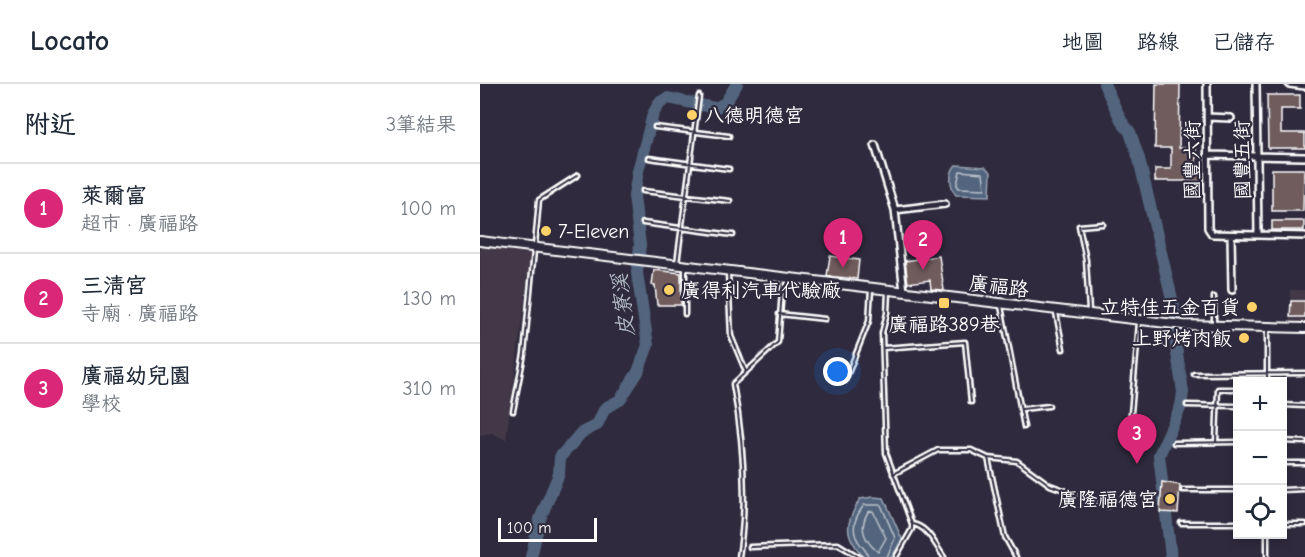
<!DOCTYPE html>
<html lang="zh-TW">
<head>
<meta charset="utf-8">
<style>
  :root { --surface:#fff; --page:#f6f6f7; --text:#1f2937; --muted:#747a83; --line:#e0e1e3; --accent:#db2777 }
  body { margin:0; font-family:"Comic Neue","LXGW WenKai TC",sans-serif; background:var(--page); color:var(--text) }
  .controls { position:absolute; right:18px; bottom:18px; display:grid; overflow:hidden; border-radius:0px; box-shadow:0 3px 9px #0003 }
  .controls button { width:54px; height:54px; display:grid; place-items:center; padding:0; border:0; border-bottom:2px solid var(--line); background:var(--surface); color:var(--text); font:30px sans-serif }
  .scale { position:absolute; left:18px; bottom:15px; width:99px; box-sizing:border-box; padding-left:6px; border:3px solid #fff; border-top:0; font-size:16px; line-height:21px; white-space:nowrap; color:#fff; -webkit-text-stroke:4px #2f2a3d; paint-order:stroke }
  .you { position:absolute; left:358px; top:288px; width:21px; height:21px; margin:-15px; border:4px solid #fff; border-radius:50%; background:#1a73e8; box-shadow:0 0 0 9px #1a73e833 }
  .badge { display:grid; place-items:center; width:39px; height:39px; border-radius:50%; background:var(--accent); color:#fff; font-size:20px; font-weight:700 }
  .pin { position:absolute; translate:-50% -50px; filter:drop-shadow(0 2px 3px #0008) }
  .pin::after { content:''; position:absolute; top:32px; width:21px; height:18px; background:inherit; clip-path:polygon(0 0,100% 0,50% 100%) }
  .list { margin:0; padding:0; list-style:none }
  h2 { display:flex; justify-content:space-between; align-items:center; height:78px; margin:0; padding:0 24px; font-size:26px }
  h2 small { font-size:20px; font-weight:400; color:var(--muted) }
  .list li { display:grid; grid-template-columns:39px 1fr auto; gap:18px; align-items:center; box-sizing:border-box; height:90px; padding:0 24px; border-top:2px solid var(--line) }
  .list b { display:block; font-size:22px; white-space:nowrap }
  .list p { margin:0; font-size:20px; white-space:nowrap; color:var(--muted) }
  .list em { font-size:20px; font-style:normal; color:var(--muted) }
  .icon { flex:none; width:33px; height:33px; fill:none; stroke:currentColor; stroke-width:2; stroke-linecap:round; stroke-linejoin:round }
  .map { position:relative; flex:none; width:825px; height:473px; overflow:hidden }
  header { display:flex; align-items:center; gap:36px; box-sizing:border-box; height:84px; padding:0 30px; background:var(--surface); border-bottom:2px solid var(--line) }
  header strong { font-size:28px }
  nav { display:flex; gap:33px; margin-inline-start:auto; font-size:21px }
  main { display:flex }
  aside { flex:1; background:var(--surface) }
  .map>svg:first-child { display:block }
</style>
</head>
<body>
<header>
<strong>Locato</strong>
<nav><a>地圖</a><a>路線</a><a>已儲存</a></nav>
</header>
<main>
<aside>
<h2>附近<small>3筆結果</small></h2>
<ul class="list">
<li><span class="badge">1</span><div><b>萊爾富</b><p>超市 · 廣福路</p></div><em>100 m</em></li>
<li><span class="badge">2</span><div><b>三清宮</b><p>寺廟 · 廣福路</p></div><em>130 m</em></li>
<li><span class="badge">3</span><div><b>廣福幼兒園</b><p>學校</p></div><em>310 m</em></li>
</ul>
</aside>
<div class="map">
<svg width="825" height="473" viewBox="0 0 825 473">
  <rect width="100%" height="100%" fill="#2f2a3d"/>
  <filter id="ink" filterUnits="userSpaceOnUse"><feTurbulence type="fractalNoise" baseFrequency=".0167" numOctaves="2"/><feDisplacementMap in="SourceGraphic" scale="12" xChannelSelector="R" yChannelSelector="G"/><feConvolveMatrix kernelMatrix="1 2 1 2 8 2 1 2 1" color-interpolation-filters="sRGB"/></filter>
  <g filter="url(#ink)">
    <path fill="#423947" d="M0,162L51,169L26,356L12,349L0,351Z
      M810,206H825V239H810Z"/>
    <path fill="#53657e" stroke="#98a3b2" stroke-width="1.5" d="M476,81L505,83L511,88L510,112L476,111C470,103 468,89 476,81Z
      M393,413L404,414L422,455L412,473H384C363,450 365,440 380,415Z"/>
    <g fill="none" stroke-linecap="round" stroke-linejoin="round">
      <path stroke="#bac1cb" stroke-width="1.5" d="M480,87L503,89L505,105L479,104L477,101Z
        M393,427L406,454L398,468C385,457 378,445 388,428Z
        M388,473C387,465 382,464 378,457C370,444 376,432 384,421H401L415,454L407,473"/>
      <path stroke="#53657e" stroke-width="12" d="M624,0L642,38L650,48L659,75L696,232V263L703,308L701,322L679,371L691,473
        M51,473L60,435L79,390L80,373L101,349L117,341L125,324L140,316L158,288L168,261L157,189L160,161L154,112L158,87L173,30L180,18L188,14L235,24L245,19L257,0"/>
    </g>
    <path fill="#6f5b5d" stroke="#fff" stroke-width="1.5" d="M676,0H700L699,64H716V86H722V97H675V85H691V64H675Z
      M787,11H820V25H801V49H825V64H788Z
      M792,85H824L823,127H792Z
      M792,137H824V146H792Z
      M350,172L379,176L377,195L347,192Z
      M459,172L464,206L451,205L450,196L428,199L425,177Z
      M174,186L201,189V221H177L175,201H172Z
      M811,217H825V233H810Z
      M682,398L700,401L698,429L680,428Z"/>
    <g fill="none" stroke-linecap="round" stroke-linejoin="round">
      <defs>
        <path id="lane" d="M175,43L249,52
          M169,74L249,85
          M163,107L250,117
          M163,139L253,151
          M55,161L59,116L98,91
          M197,179L219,12
          M205,182V230
          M248,189L251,252L266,288
          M408,207L407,229L402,249L406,369L432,440V445L416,473
          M734,213V238
          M521,222L544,343
          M609,227L606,176L599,142L623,140
          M576,229L583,265
          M299,230L345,235
          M403,264L485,258L491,318
          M714,290L825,289
          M365,297L389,237L391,205
          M787,298V245
          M707,321L755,322
          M802,321L825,322
          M542,325L569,322
          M33,327L44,270L54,167
          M650,341L659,238
          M802,357L825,358
          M736,358L738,305H758
          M694,359L758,358
          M508,374L525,453L536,473
          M802,379H825
          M413,390L458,366H491L508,374L537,377L570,401L628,422
          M703,406H758
          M802,406L825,405
          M701,439H758
          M432,440C448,442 455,461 464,473
          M802,440H825
          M787,450V473
          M270,463L358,460L379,473
          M259,473C268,415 264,358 253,300L298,258L303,194"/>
        <path id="street" d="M727,0L728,144L732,150L825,152
          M776,0L778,151
          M809,0L825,2
          M727,33L751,34
          M395,61L415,126L424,208
          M727,71L825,73
          M415,126L465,120
          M751,151L752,206"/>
        <path id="secondary" d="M0,157L703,241L825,244"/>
      </defs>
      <use href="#lane" stroke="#fff" stroke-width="7"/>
      <use href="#street" stroke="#fff" stroke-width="10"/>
      <use href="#secondary" stroke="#fff" stroke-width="12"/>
      <use href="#lane" stroke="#2f2a3d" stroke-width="2"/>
      <use href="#street" stroke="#2f2a3d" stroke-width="5"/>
      <use href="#secondary" stroke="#2f2a3d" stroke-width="8"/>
    </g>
  </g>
  <g fill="#ffd166" stroke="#2f2a3d" stroke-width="2">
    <circle cx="212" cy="31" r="6"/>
    <circle cx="66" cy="147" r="6"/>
    <circle cx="189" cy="206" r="6"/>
    <rect x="458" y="213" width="12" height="12" rx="3"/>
    <circle cx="772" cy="223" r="6"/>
    <circle cx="764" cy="254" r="6"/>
    <circle cx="690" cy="415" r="6"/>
  </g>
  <g text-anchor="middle" stroke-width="4.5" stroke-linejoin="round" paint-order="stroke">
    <g font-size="20" fill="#fff" stroke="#2f2a3d" text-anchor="start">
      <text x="224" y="38">八德明德宮</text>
      <text x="78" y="154">7-Eleven</text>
      <text x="201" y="213">廣得利汽車代驗廠</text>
      <text x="760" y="230" text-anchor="end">立特佳五金百貨</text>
      <text x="464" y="247" text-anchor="middle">廣福路389巷</text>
      <text x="752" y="261" text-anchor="end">上野烤肉飯</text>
      <text x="678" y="422" text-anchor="end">廣隆福德宮</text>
    </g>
    <g font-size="20" fill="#fff" stroke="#2f2a3d">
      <text transform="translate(712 76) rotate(-90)" y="7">國豐六街</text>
      <text transform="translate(762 76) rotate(-91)" y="7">國豐五街</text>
      <text transform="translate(519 202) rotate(7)" y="7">廣福路</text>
    </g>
    <g font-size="21" font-style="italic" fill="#b2bac5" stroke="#2f2a3d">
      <text transform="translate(143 221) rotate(-97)" y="7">皮寮溪</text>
    </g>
  </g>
</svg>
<div class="controls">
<button>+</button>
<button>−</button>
<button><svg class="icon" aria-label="locate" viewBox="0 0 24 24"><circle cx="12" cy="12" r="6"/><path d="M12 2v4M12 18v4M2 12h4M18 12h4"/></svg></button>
</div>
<div class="scale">100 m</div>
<div class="you"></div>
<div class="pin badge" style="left:363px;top:184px">1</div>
<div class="pin badge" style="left:443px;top:186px">2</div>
<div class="pin badge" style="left:657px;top:380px">3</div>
</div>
</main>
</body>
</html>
